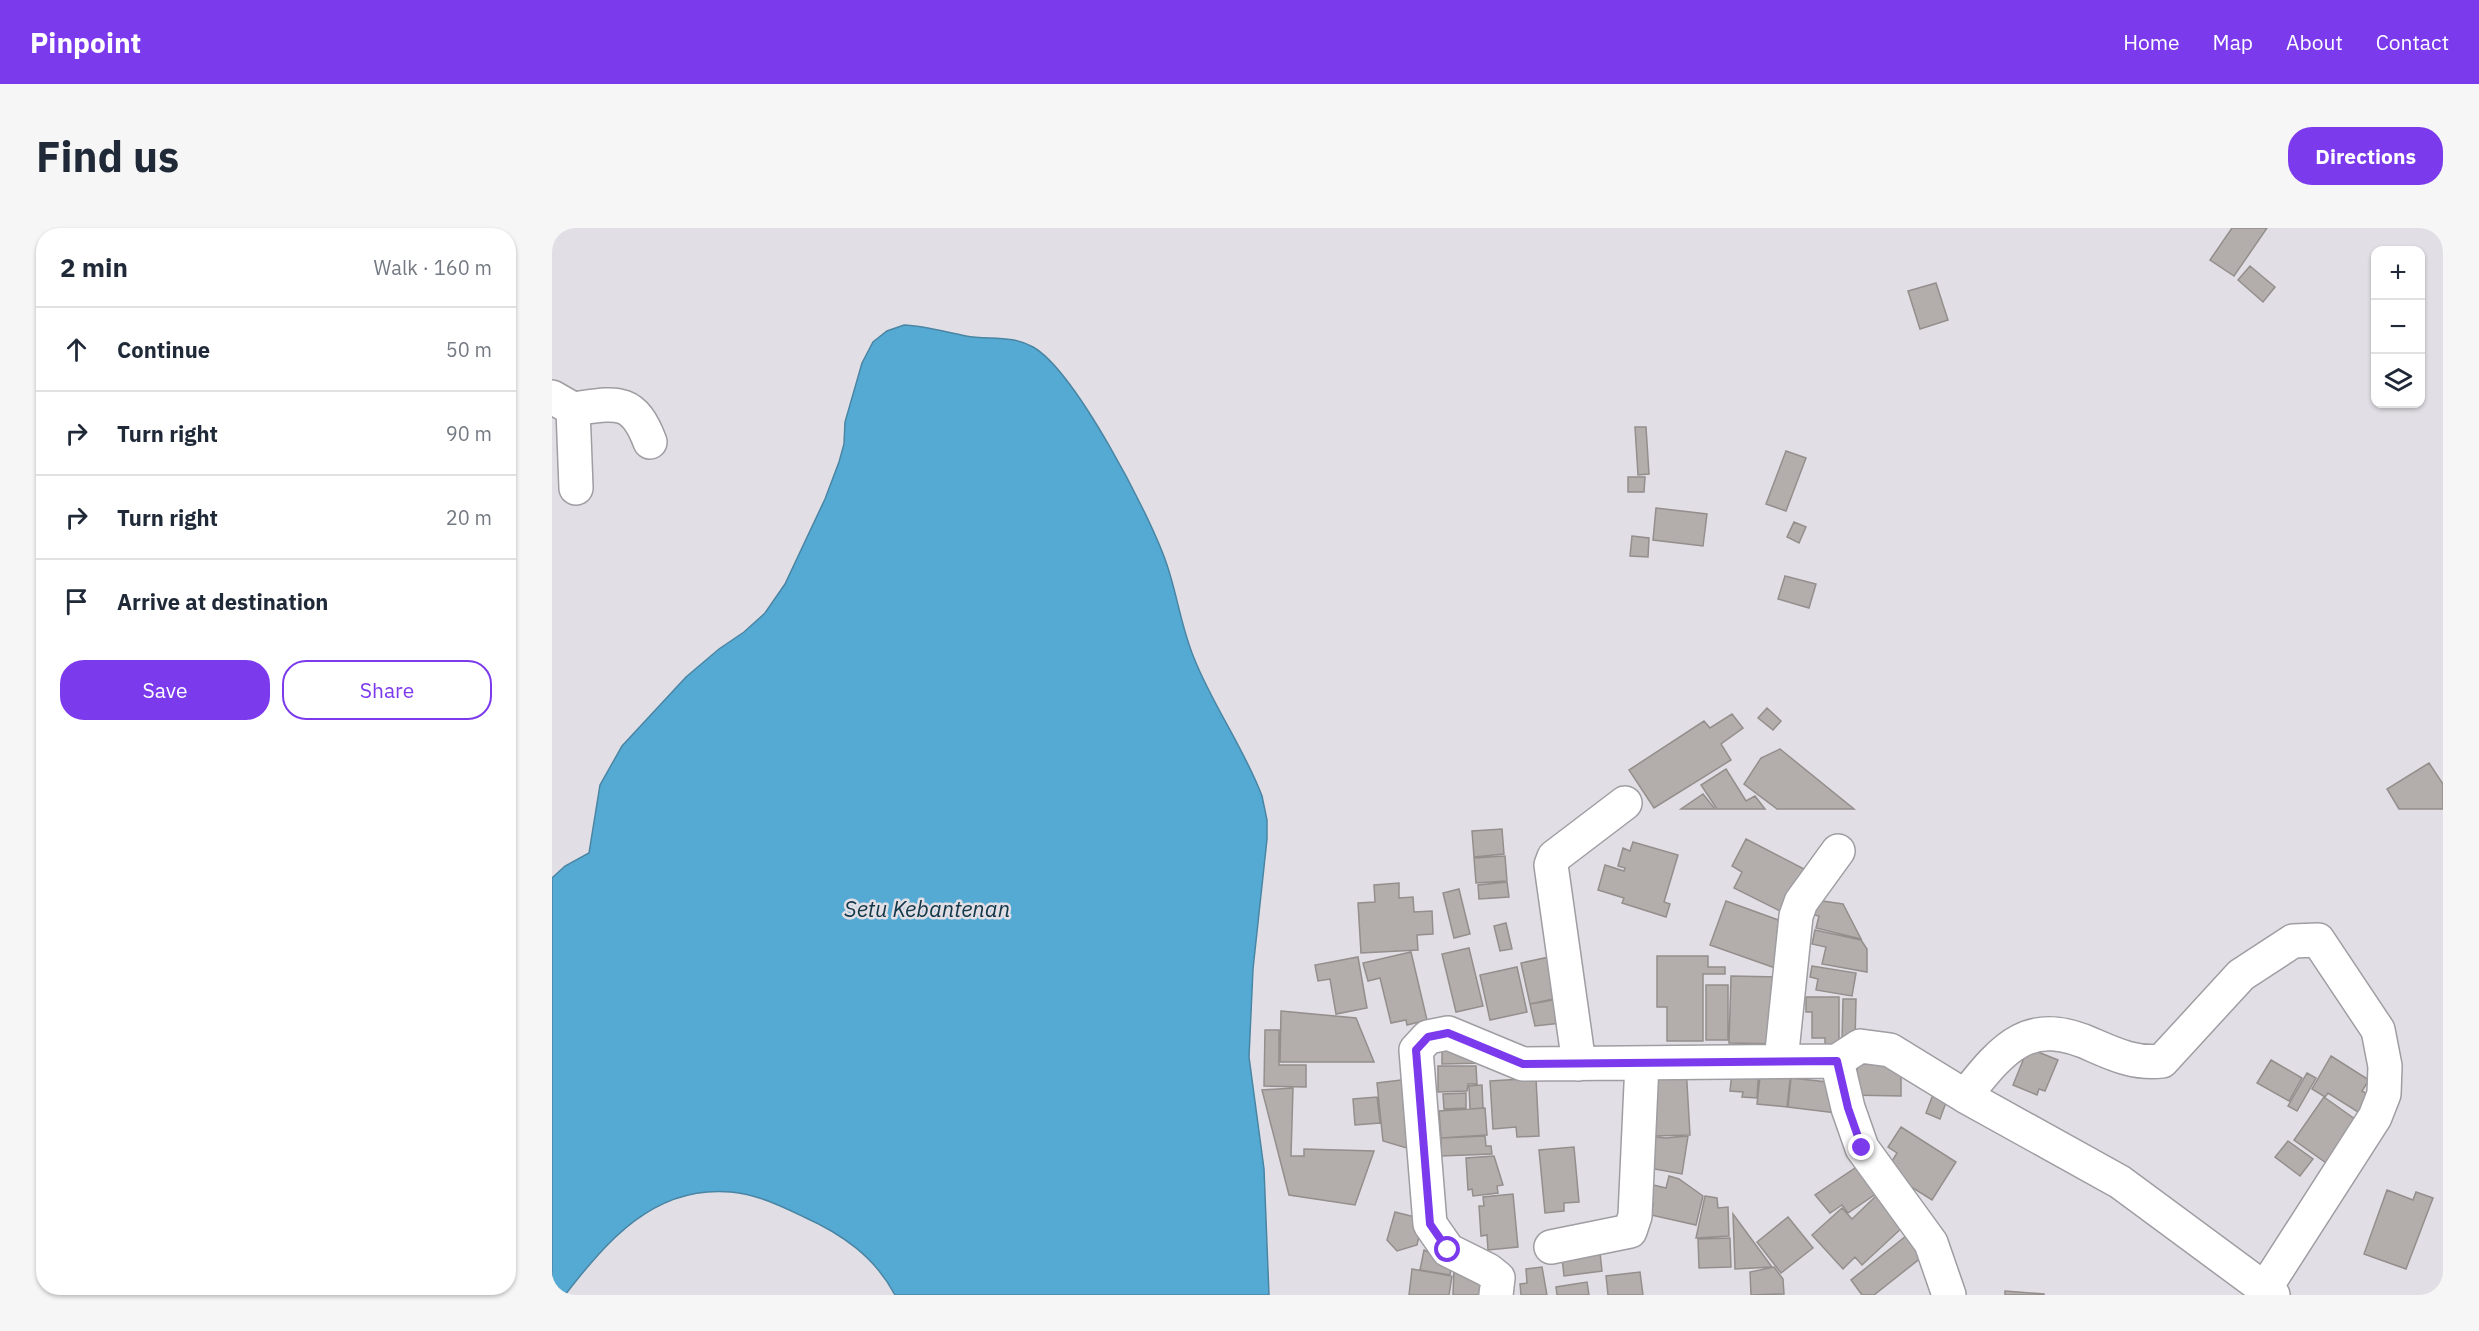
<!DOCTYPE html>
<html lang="en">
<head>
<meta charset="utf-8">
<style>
  :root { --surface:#fff; --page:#f6f6f7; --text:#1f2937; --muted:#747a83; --line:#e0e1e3; --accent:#7c3aed }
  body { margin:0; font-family:"IBM Plex Sans",sans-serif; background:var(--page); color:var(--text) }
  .controls { position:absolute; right:18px; top:18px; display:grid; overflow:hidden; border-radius:12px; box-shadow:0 2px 4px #0004 }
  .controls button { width:54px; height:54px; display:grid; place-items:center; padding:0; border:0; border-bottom:2px solid var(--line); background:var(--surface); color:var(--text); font:30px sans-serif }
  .stop { position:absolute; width:18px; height:18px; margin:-14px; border:4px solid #7c3aed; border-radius:50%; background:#fff }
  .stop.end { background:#7c3aed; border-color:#fff; box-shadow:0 2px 6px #0008 }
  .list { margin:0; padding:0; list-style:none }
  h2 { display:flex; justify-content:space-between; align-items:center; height:78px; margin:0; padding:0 24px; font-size:26px }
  h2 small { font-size:20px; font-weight:400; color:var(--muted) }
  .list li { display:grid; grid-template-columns:39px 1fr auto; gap:18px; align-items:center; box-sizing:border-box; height:84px; padding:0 24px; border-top:2px solid var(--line) }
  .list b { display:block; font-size:22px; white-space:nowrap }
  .list em { font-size:20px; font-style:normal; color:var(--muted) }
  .actions { display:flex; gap:12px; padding:18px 24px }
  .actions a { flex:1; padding:14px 0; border:2px solid var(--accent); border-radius:24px; text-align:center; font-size:21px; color:var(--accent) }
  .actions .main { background:var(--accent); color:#fff }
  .icon { flex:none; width:33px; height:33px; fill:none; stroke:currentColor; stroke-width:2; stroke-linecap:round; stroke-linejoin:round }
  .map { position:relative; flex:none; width:1891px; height:1067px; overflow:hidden; border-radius:24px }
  header { display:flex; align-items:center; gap:36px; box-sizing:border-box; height:84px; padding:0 30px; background:var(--accent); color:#fff }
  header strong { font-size:28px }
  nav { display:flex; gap:33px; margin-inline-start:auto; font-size:21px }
  .intro { display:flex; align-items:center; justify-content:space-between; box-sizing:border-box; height:144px; padding:0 36px }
  h1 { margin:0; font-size:42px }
  .button { padding:15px 27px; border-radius:24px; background:var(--accent); color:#fff; font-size:21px; font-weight:700 }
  main { display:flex; gap:36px; padding:0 36px }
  aside { flex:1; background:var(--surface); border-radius:24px; box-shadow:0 2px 4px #0004 }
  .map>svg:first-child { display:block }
</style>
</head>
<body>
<header>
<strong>Pinpoint</strong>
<nav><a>Home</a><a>Map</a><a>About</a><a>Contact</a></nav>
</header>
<div class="intro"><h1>Find us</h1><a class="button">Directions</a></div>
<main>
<aside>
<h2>2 min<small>Walk · 160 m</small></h2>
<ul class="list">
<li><svg class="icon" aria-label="ahead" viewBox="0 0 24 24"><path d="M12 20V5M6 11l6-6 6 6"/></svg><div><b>Continue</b></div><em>50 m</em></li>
<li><svg class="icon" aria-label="right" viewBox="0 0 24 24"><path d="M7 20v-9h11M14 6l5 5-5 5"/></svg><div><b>Turn right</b></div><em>90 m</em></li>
<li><svg class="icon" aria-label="right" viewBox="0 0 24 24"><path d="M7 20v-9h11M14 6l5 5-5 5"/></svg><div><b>Turn right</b></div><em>20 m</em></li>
<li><svg class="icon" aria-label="arrive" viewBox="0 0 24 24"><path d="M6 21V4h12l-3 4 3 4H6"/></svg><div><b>Arrive at destination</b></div></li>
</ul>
<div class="actions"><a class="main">Save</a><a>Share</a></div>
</aside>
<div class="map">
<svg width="1891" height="1067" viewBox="0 0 1891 1067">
  <rect width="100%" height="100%" fill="#e1dfe5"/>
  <path fill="#55aad4" stroke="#4a85a3" stroke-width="1.5" d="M352,97C373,98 393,104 414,108C436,112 461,107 481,119C523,143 597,285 614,334C625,365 629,399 642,430C661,478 692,520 710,568L715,592V611L701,741L697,829L712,941L717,1067H343C323,1029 290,1006 252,989C229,978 204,966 179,964C102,957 55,1013 13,1067H0V650L13,638L37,625L48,557L70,518L134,449L167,421L192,404L213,385L233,356L273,271L287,234L292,216L293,194L310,135L321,114L335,103Z"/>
  <path fill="#b3adac" stroke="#948e8c" stroke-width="1.5" d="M1680,0H1715L1682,48L1658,32Z
    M1698,38L1723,59L1711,74L1686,52Z
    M1384,55L1396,92L1368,101L1356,63Z
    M1083,199H1094L1097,246L1086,247Z
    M1234,223L1254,230L1234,283L1214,276Z
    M1076,249H1093L1092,264H1076Z
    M1104,280L1155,286L1151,318L1101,312Z
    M1242,294L1254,299L1247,315L1235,309Z
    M1080,308L1097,310L1096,329L1078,328Z
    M1233,348L1264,356L1257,380L1226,371Z
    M1215,480L1229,493L1221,502L1206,490Z
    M1180,486L1191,500L1169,516L1179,532L1102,580L1077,542L1152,493L1158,500Z
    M1228,521L1302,581H1225L1192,556L1209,530Z
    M1877,535L1891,556V581H1847L1835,561Z
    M1174,541L1194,573L1203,568L1213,581H1165L1149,557Z
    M1151,566L1163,581H1129Z
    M950,601L952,626L922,629L920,603Z
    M1194,611L1256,643L1234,686L1182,660L1190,644L1180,638Z
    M1081,614L1126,627L1112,674L1118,676L1114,689L1070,675L1072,670L1046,662L1053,637L1072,643L1073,640L1066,638L1071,620L1078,623Z
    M953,628L955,653L924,655L922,630Z
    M955,654L957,669L927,671L926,657Z
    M847,655V670L861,669L862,684L880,683L881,706L865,707L866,722L809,725L806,675L823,674L822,657Z
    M907,661L918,706L902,710L891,665Z
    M1264,672L1291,676L1309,711L1264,700L1267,688L1262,687Z
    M1174,673L1229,693L1225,704L1237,708L1226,741L1158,717Z
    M954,695L960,721L948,723L942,698Z
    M1263,702L1309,712L1315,721V744L1270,736L1274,719L1260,716Z
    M917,720L931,778L904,784L890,726Z
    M859,724L875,792L855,797L854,792L839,795L828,750L816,753L811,735Z
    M1002,728L1011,769L978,776L969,735Z
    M1105,728H1156V739H1173V746H1151V813H1115V779H1105Z
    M806,729L815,780L784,786L778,751L766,753L763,737Z
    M1260,738L1304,745L1300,768L1264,762L1266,751L1258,749Z
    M965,739L975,784L938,792L928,747Z
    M1179,748L1229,749L1228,816L1177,815Z
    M1154,757H1176V812H1154Z
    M1254,769H1287V818L1273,817V810H1260V784H1254Z
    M1013,770L1018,794L983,798L978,776Z
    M1291,771H1304L1303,813H1290Z
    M729,783L804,790L822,834H728Z
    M713,802H727V837H754V859L712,858Z
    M890,820L933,835L890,836Z
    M1476,820L1506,832L1493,863L1487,861L1485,867L1461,857Z
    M1318,827L1349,837V868L1297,867L1305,849V836H1318Z
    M1779,828L1817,852L1810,863L1817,867L1806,884L1776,865L1773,869L1760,861Z
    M1719,832L1750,850L1737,873L1705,855Z
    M886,838H924L925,856H916L915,863L886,864Z
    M1134,838L1138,907L1102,908L1097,841Z
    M1207,839L1205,870L1190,869L1191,864L1178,863L1180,844Z
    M1209,840L1239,843L1235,879L1205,876Z
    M1755,845L1764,850L1745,883L1736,878Z
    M984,850L987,908L965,909L964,899L941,901L938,853Z
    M1239,850L1285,855L1284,885L1236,879Z
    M857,851L865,923L831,913L825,855Z
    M930,857L931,880L918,881L917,858Z
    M741,860L739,928H752V921L822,923L803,977L737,967L710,862Z
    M1382,864L1396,869L1388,891L1374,885Z
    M914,865V880L892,881L891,866Z
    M825,869L828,895L803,897L801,871Z
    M1772,869L1807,894L1777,937L1742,912Z
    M933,880L935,907L889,910L887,883Z
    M1349,899L1404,934L1380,972L1334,943L1345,925L1336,919Z
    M933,908L934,918H939L940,926L889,928V910Z
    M1097,908L1113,910L1136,908L1130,946L1091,939Z
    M1736,913L1761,931L1748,948L1723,929Z
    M1022,919L1027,974L1012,975V983L993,985L987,922Z
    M942,928L951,957L945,958L946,965L921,968L920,961L916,962L914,930Z
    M1309,936L1328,963L1296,985L1290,977L1278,985L1263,967Z
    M1117,948L1127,951L1151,968L1144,997L1099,987L1101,976L1092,974L1097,956L1114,960Z
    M1835,962L1861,972L1864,964L1881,970L1854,1041L1812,1026Z
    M961,966L966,1019L936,1022L935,1007L929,1008L927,978H932L931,969Z
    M1325,967L1353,997L1310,1037L1303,1029L1291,1041L1260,1007L1290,980L1300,991Z
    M1153,968L1165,970L1166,980L1176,979L1177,1008L1144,1010Z
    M843,984L871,991L865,1017L845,1023L835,1012Z
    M1181,986L1220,1039L1183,1041Z
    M1236,989L1261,1020L1229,1045L1205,1014Z
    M1354,1008L1370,1029L1322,1067H1310L1299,1052Z
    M1178,1010L1179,1039L1147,1040L1146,1011Z
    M1047,1016L1050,1043L1012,1048L1009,1020Z
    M872,1022L900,1035L898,1047L868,1042Z
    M990,1039L995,1067H969L968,1056L975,1055L974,1041Z
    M1222,1039L1231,1051L1232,1066L1199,1067L1198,1044Z
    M902,1040L937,1049L936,1067H901Z
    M860,1041L900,1048L897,1067H857Z
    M1088,1044L1091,1067H1056L1054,1048Z
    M1035,1054L1037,1067H1005L1004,1059Z
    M1453,1063L1492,1066V1067H1453Z"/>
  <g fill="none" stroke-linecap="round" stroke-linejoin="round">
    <defs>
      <path id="minor" d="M0,169L21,181L24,260
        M21,181C64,175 81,169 98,214
        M1229,833L1244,688L1249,674L1286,623
        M1285,833L1296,880L1310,920L1379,1015L1397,1067
        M1027,836L999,637L1002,629L1073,575
        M1413,868C1452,819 1477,787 1543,818C1566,828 1585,836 1610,833L1689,747L1741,713L1766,712L1826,802L1833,838L1832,866L1823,889L1712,1062
        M999,1019L1078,1003L1083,988L1090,835
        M944,1067L946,1050L936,1042L896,1022L878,996L864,822L876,809L896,805L971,836L1285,833L1308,818L1338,822L1413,868L1568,954L1721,1067"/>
    </defs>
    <use href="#minor" stroke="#9f9da2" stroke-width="36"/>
    <use href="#minor" stroke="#fff" stroke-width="33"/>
  </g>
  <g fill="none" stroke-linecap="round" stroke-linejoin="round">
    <path stroke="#7c3aed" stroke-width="8" d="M896,1022L878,996L864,822L876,809L896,805L971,836L1285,833L1296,880L1310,920"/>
  </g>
  <g text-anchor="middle" stroke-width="5" stroke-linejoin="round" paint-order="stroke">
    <g font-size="22" font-style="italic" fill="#103648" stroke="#e1dfe5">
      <text x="375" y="689">Setu Kebantenan</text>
    </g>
  </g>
</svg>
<div class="controls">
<button>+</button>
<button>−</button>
<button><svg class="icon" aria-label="layers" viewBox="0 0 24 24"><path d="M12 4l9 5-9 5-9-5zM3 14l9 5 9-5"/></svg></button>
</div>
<div class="stop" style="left:896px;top:1022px"></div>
<div class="stop end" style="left:1310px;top:920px"></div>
</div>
</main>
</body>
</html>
